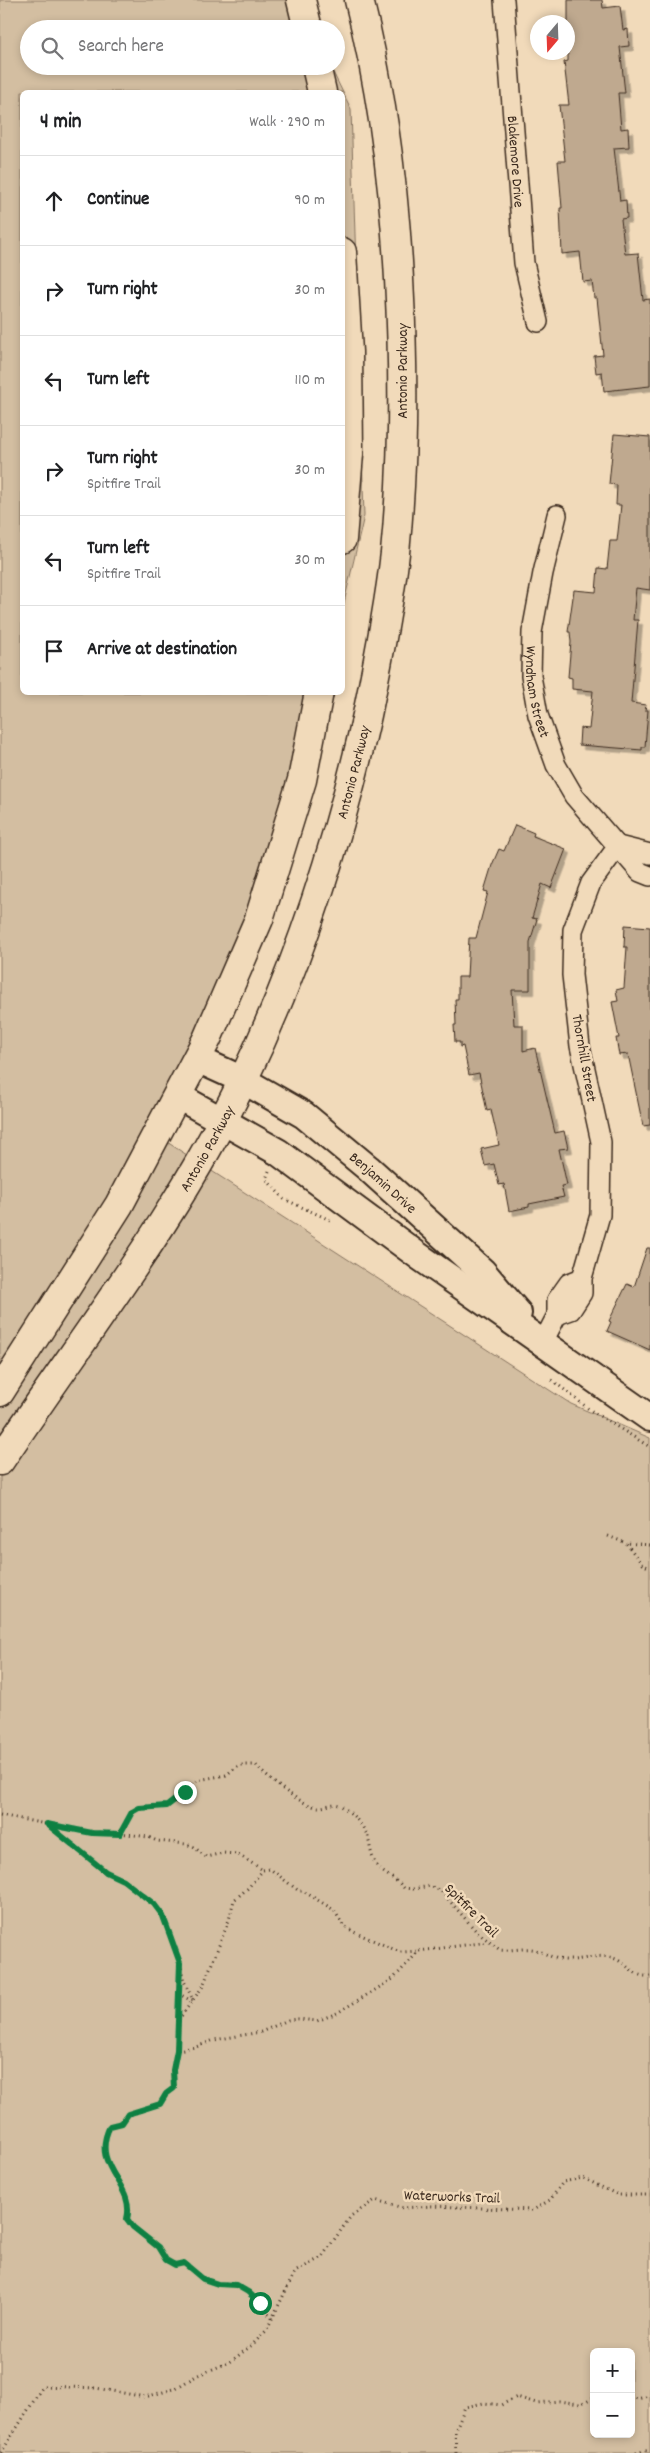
<!DOCTYPE html>
<html lang="en">
<head>
<meta charset="utf-8">
<style>
  :root { --surface:#fff; --page:#f2f2f2; --text:#202124; --muted:#757577; --line:#e0e0e0 }
  body { margin:0; font-family:Dekko,sans-serif; background:var(--page); color:var(--text) }
  .controls { position:absolute; right:15px; bottom:15px; display:grid; overflow:hidden; border-radius:8px; box-shadow:0 2px 8px #0003 }
  .controls button { width:45px; height:45px; display:grid; place-items:center; padding:0; border:0; border-bottom:1px solid var(--line); background:var(--surface); color:var(--text); font:25px sans-serif }
  .compass { position:absolute; left:530px; top:15px; width:45px; height:45px; border-radius:50%; background:var(--surface); box-shadow:0 2px 8px #0003; rotate:199deg }
  .stop { position:absolute; width:15px; height:15px; margin:-11px; border:4px solid #0b8043; border-radius:50%; background:#fff }
  .stop.end { background:#0b8043; border-color:#fff; box-shadow:0 1px 5px #0008 }
  .list { margin:0; padding:0; list-style:none }
  h2 { display:flex; justify-content:space-between; align-items:center; height:65px; margin:0; padding:0 20px; font-size:21px }
  h2 small { font-size:16px; font-weight:400; color:var(--muted) }
  .list li { display:grid; grid-template-columns:32px 1fr auto; gap:15px; align-items:center; box-sizing:border-box; height:90px; padding:0 20px; border-top:1px solid var(--line) }
  .list b { display:block; font-size:19px; white-space:nowrap }
  .list p { margin:0; font-size:16px; white-space:nowrap; color:var(--muted) }
  .list em { font-size:16px; font-style:normal; color:var(--muted) }
  .icon { flex:none; width:28px; height:28px; fill:none; stroke:currentColor; stroke-width:2; stroke-linecap:round; stroke-linejoin:round }
  .map { position:relative; flex:none; width:650px; height:2453px; overflow:hidden }
  .search { position:absolute; background:var(--surface); box-shadow:0 2px 8px #0003; left:20px; top:20px; width:325px; height:55px; display:flex; align-items:center; gap:12px; box-sizing:border-box; padding:0 18px; border-radius:28px; color:var(--muted); font-size:19px }
  .panel { position:absolute; background:var(--surface); box-shadow:0 2px 8px #0003; left:20px; top:90px; width:325px; height:605px; border-radius:8px }
  .map>svg:first-child { display:block }
</style>
</head>
<body>
<div class="map">
<svg width="650" height="2453" viewBox="0 0 650 2453">
  <defs>
    <filter id="shadow"><feDropShadow dx="4.5" dy="4.5" stdDeviation="0" flood-color="#0004"/></filter>
  </defs>
  <rect width="100%" height="100%" fill="#f1daba"/>
  <filter id="ink" filterUnits="userSpaceOnUse"><feTurbulence type="fractalNoise" baseFrequency=".02" numOctaves="2"/><feDisplacementMap in="SourceGraphic" scale="10" xChannelSelector="R" yChannelSelector="G"/><feConvolveMatrix kernelMatrix="1 2 1 2 8 2 1 2 1" color-interpolation-filters="sRGB"/></filter>
  <g filter="url(#ink)">
    <path fill="#d3bea1" stroke="#877460" fill-rule="evenodd" d="M0,0H298L312,29H29V66H330L351,109L364,516L343,607L342,92H22V692L322,693L268,920L153,1133L571,1404L650,1438V2453H0ZM594,2352H631V2434H594Z"/>
    <path fill="#bfa98f" stroke="#3b2a1e" filter="url(#shadow)" d="M568,0H602L603,8L620,6L623,30L628,29L629,46L620,47L625,93H618L621,129L628,128L629,147L614,148L620,201L626,200L627,218L621,219L625,254L638,253L643,300L650,299V386L604,391L602,372L596,373L594,356L603,355L597,298H594L592,281L583,282L580,252L562,254L560,208H562L558,161H565L559,105H569L564,62L568,61Z
      M614,434L650,437V590L636,588L633,620H638L631,703L646,705L645,710H648L645,747H642V750L579,745L580,728L589,729L593,691L572,689V678L568,677L571,642L570,632H568L574,590L596,592L598,568L607,569L610,541H617L621,505H616L617,485L609,484Z
      M515,825L534,833L533,836L566,849L551,888L542,884L532,918L537,919L530,942V990H512L514,1025H523V1051L535,1048L555,1133L564,1131L568,1148L559,1149L567,1185L561,1186L564,1197L529,1204V1207L509,1211L504,1184L499,1185L494,1164L485,1166L481,1149L499,1145L491,1110L487,1111L479,1073L469,1075L463,1046L460,1047V1042H455L454,1025H456L455,999H458V977H467L469,938H476L488,892L484,891L492,865L499,849L504,851Z
      M625,925L650,927V1125L643,1126L628,1054L619,1055L616,1038H619L612,1002L618,1001L616,990L624,988L627,947H624Z
      M647,1248H650V1350L607,1331L611,1322L609,1321L627,1284L634,1287Z"/>
    <g fill="none" stroke-linecap="round" stroke-linejoin="round">
      <defs>
        <g id="street">
          <path id="s1" d="M504,0L524,263L538,322"/>
          <path id="s2" d="M557,515L543,573L532,632L531,676L538,715L556,765L574,796L640,872L650,876"/>
          <path d="M618,846L650,854"/>
          <path d="M557,1315L571,1310L582,1293V1278L600,1215L601,1142L580,1046L572,975L573,930L591,883L618,846"/>
          <path d="M543,1342L557,1315V1300L569,1283L582,1278"/>
        </g>
        <g id="secondary">
          <path id="s3" d="M197,1059L243,1080L304,1115L368,1168L483,1272L518,1313"/>
          <path d="M178,1096L278,1152L420,1257L650,1418"/>
        </g>
        <g id="primary">
          <path d="M301,0L308,29"/>
          <path d="M316,66L322,92"/>
          <path d="M342,252L348,352L349,454L342,539"/>
          <path d="M0,1392L119,1205L207,1039L259,919L302,780L319,692"/>
          <path id="s4" d="M0,1461C84,1335 179,1215 244,1078C300,962 339,840 367,715C378,662 389,607 395,553C404,462 404,370 399,279C394,185 382,91 359,0"/>
        </g>
      </defs>
      <use href="#street" stroke="#3b2a1e" stroke-width="22"/>
      <use href="#secondary" stroke="#3b2a1e" stroke-width="30"/>
      <use href="#primary" stroke="#3b2a1e" stroke-width="31"/>
      <path stroke="#3b2a1e" stroke-width="3" stroke-dasharray="1 4" stroke-linecap="butt" d="M269,1171L266,1179L284,1199L330,1220
        M552,1380L590,1410L650,1447
        M608,1536L626,1543
        M650,1545L626,1543L642,1564L650,1568
        M0,1815L92,1833H120L132,1812L139,1808L167,1806L198,1780L226,1775L239,1765H256C266,1778 303,1807 319,1807C329,1807 334,1800 344,1808C353,1814 364,1827 368,1837C370,1846 371,1855 375,1863C381,1874 396,1878 404,1888L413,1889L430,1886L441,1891L477,1932L500,1950C510,1951 521,1948 531,1949C542,1950 552,1960 567,1960C583,1961 597,1953 613,1958C628,1963 633,1978 650,1976
        M48,1825L106,1872L123,1880L154,1904L163,1916L180,1963L177,2050L196,2047L214,2040L261,2032L288,2020L298,2019L317,2021L337,2013L393,1979L419,1951L488,1942
        M120,1833L148,1837L157,1841L186,1844L194,1847L206,1857L223,1853L237,1854L263,1870
        M181,1968L184,1981L193,2000L203,1986L229,1920L234,1900L248,1888L263,1870L270,1869L299,1891H303L334,1910L343,1925L354,1932L400,1952L419,1951
        M177,2018L182,2015L193,2000H190L179,1994
        M177,2050L173,2069L174,2088L166,2094L160,2104L128,2115L122,2123L110,2126C89,2168 136,2183 127,2219L133,2227L158,2247L166,2260L175,2265L184,2263L203,2279L218,2284L236,2285L248,2291L272,2318
        M631,2396L637,2399L650,2396
        M1,2453L43,2386L96,2388L145,2397L174,2389L198,2375L230,2362L252,2345L266,2331L295,2272L322,2257L351,2216L375,2200L403,2208L432,2206L533,2210L550,2200L563,2182L583,2178L618,2195H650
        M456,2453L455,2431L465,2407L484,2403L501,2405L517,2397L536,2403L559,2401L580,2404L594,2397
        M636,2453L650,2449"/>
      <use href="#street" stroke="#f1daba" stroke-width="19"/>
      <use href="#secondary" stroke="#f1daba" stroke-width="26"/>
      <use href="#primary" stroke="#f1daba" stroke-width="28"/>
    </g>
  </g>
  <g fill="none" stroke-linecap="round" stroke-linejoin="round" filter="url(#ink)">
    <path stroke="#0b8043" stroke-width="6" d="M185,1792L167,1806L139,1808L132,1812L120,1834L92,1833L47,1824L106,1872L123,1880L154,1904L163,1916L180,1963L177,2050L173,2070L174,2088L166,2094L160,2104L128,2114L122,2123L110,2126C89,2168 136,2183 127,2219L133,2227L158,2247L166,2260L175,2265L184,2263L203,2279L218,2284L236,2285L248,2292L260,2303"/>
  </g>
  <g text-anchor="middle" stroke-width="5" stroke-linejoin="round" paint-order="stroke">
    <g font-size="15" fill="#3b2a1e" stroke="#f1daba">
      <text dy="5" stroke="none"><textPath href="#s1" startOffset="162">Blakemore Drive</textPath></text>
      <text transform="translate(402 371) rotate(-90)" y="5">Antonio Parkway</text>
      <text dy="5" stroke="none"><textPath href="#s2" startOffset="180">Wyndham Street</textPath></text>
      <text dy="5" stroke="none"><textPath href="#s4" startOffset="780">Antonio Parkway</textPath></text>
      <text transform="translate(585 1058) rotate(80)" y="5">Thornhill Street</text>
      <text dy="5" stroke="none"><textPath href="#s4" startOffset="375">Antonio Parkway</textPath></text>
      <text dy="5" stroke="none"><textPath href="#s3" startOffset="225">Benjamin Drive</textPath></text>
      <text transform="translate(472 1910) rotate(45)" y="5">Spitfire Trail</text>
      <text transform="translate(452 2196) rotate(2)" y="5">Waterworks Trail</text>
    </g>
  </g>
</svg>
<div class="controls">
<button>+</button>
<button>−</button>
</div>
<svg class="compass" viewBox="-18 -18 36 36"><path d="M0-13l5 13h-10z" fill="#e53935"/><path d="M0 13l5-13h-10z" fill="#757577"/></svg>
<div class="stop" style="left:260px;top:2303px"></div>
<div class="stop end" style="left:185px;top:1792px"></div>
<div class="search"><svg class="icon" aria-label="search" viewBox="0 0 24 24"><circle cx="10" cy="10" r="6"/><path d="M15 15l6 6"/></svg>Search here</div>
<section class="panel">
<h2>4 min<small>Walk · 290 m</small></h2>
<ul class="list">
<li><svg class="icon" aria-label="ahead" viewBox="0 0 24 24"><path d="M12 20V5M6 11l6-6 6 6"/></svg><div><b>Continue</b></div><em>90 m</em></li>
<li><svg class="icon" aria-label="right" viewBox="0 0 24 24"><path d="M7 20v-9h11M14 6l5 5-5 5"/></svg><div><b>Turn right</b></div><em>30 m</em></li>
<li><svg class="icon" aria-label="left" viewBox="0 0 24 24"><path d="M17 20v-9H6M10 6l-5 5 5 5"/></svg><div><b>Turn left</b></div><em>110 m</em></li>
<li><svg class="icon" aria-label="right" viewBox="0 0 24 24"><path d="M7 20v-9h11M14 6l5 5-5 5"/></svg><div><b>Turn right</b><p>Spitfire Trail</p></div><em>30 m</em></li>
<li><svg class="icon" aria-label="left" viewBox="0 0 24 24"><path d="M17 20v-9H6M10 6l-5 5 5 5"/></svg><div><b>Turn left</b><p>Spitfire Trail</p></div><em>30 m</em></li>
<li><svg class="icon" aria-label="arrive" viewBox="0 0 24 24"><path d="M6 21V4h12l-3 4 3 4H6"/></svg><div><b>Arrive at destination</b></div></li>
</ul>
</section>
</div>
</body>
</html>
